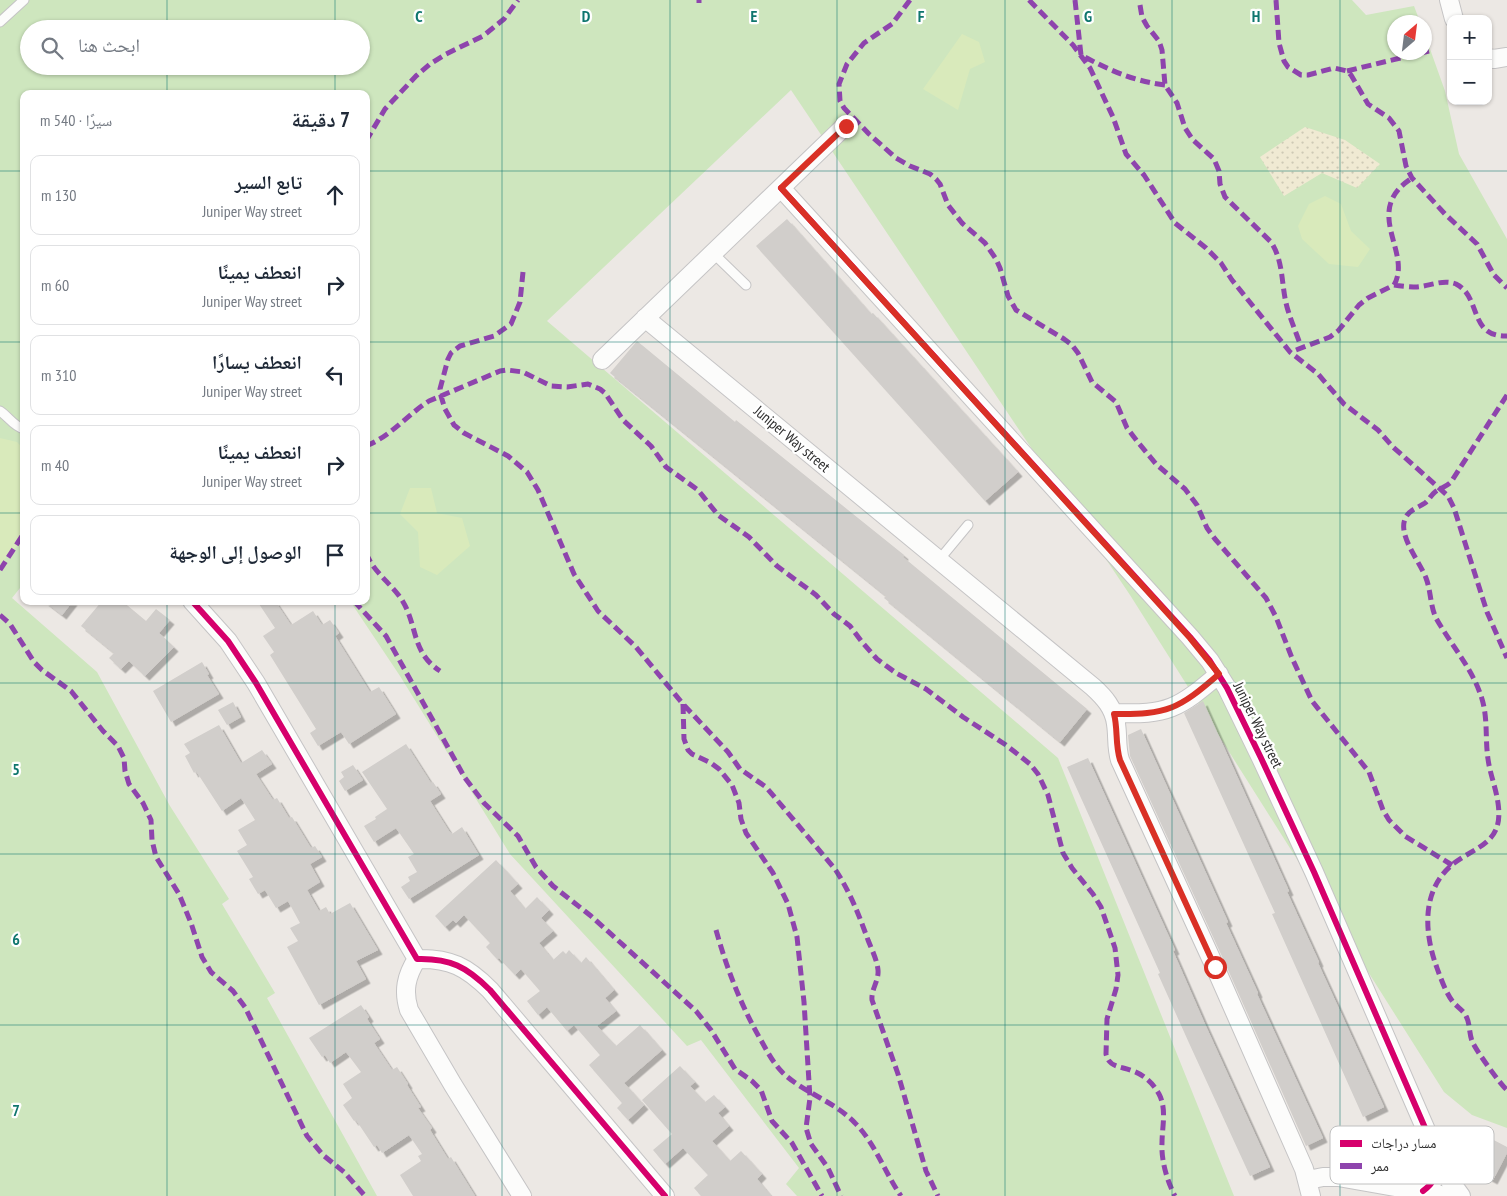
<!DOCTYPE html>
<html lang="ar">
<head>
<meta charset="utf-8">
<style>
  :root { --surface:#fff; --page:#f2f2f3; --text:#1f2937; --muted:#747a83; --line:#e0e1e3 }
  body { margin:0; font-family:"PT Sans Narrow","Noto Naskh Arabic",sans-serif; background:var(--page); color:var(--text); direction:rtl }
  .controls { position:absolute; right:15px; top:15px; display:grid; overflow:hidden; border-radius:10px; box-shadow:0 1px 4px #0004 }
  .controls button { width:45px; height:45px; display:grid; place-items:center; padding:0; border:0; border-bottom:1px solid var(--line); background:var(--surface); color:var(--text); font:25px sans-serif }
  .compass { position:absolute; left:1387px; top:15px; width:45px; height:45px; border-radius:50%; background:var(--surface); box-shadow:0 1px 4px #0004; rotate:28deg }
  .stop { position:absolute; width:15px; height:15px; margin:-11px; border:4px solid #d93025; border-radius:50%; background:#fff }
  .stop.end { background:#d93025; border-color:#fff; box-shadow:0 1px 5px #0008 }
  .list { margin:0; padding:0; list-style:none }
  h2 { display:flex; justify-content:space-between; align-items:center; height:65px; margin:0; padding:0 20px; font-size:21px }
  h2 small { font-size:16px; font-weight:400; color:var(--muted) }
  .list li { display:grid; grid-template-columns:32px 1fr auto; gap:15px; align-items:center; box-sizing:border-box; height:80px; margin:0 10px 10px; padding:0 10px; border:1px solid var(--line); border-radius:10px }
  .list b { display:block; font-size:19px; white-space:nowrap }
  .list p { margin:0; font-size:16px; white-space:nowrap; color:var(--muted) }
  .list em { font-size:16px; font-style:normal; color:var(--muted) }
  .icon { flex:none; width:28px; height:28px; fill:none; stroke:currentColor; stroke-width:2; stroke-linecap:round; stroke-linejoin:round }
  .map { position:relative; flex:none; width:1507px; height:1196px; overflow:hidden; direction:ltr }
  .search { position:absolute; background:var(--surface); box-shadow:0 1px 4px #0004; left:20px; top:20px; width:350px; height:55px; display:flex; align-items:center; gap:12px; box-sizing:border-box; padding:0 18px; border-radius:28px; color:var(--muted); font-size:19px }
  .panel { position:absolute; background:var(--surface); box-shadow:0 1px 4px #0004; left:20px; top:90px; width:350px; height:515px; border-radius:10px; direction:rtl }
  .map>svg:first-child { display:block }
</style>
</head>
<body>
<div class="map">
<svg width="1507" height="1196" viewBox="0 0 1507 1196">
  <defs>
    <pattern id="sand-dots" width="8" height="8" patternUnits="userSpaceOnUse" patternTransform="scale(1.25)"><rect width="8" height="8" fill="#f0ead3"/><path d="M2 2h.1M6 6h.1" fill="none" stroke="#cec9b5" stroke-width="1.8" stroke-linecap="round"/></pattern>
    <filter id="shadow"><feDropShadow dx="4.5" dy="4.5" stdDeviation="0" flood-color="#0004"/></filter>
  </defs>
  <rect width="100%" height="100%" fill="#ece8e4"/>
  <path fill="#cee6be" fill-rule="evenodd" d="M0,0H1352L1366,15L1414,6L1420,22H1394V52H1424L1425,35L1445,91L1459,154L1507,239V1128L1472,1115L1444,1092L1130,595L791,90L547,321L1058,758L1234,1196H797L786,1184L799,1168L701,1040L687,1046L510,854L400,676L350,601H366V94H24V583L12,598L97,672L170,806L229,899L222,904L275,993L267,998L377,1196H0ZM29,29H361V66H29Z"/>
  <path fill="url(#sand-dots)" d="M1305,127L1345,140L1380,164L1357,188L1322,173L1284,196L1260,157Z"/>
  <path fill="#d9eabb" d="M962,34L979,42L985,62L970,69L958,110L923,89Z
    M1325,196L1341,204L1351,231L1370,249L1358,267L1329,264L1302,239L1298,226L1309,204Z
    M0,438L17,442L24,449V539L0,564Z
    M410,488H431L437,513L462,518L470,546L437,575L420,567L418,532L400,514Z"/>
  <path fill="#d1cecb" filter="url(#shadow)" d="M787,219L871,314L873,313L1018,472L985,501L756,246Z
    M637,341L735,422L736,420L904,555L903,557L1087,709L1060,742L884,598L886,596L610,373Z
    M44,601H73L62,615Z
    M102,601H122L146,621L156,609L170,620L159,633L174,647L145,676L129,661L121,669L109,658L114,653L81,626Z
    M257,601H275L291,625L313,611L322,625L330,620L339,633L335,636L370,692L379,687L396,714L349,744L341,732L318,746L310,733L316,729L270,655L274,652L263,636L275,628Z
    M202,662L209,674L207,675L219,694L171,722L153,691Z
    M1203,701L1289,891L1287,892L1319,962L1318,963L1384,1107L1363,1117L1272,914L1275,913L1184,713Z
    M233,702L241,717L227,725L218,710Z
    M219,725L241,763L262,750L272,764L256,774L273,800L277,798L289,818L292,817L311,848L315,846L322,857L310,864L320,882L307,890L319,911L326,907L330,914L350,903L378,950L356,961L366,979L319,1005L287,947L298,941L290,928L300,923L288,901L276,908L265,890L258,894L249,879L253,877L237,851L247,845L238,830L255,820L241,798L222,811L196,771L194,773L185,756L190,753L184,744Z
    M1141,729L1228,922L1226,923L1258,993L1257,994L1323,1138L1306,1146L1225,963L1130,756L1128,735Z
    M406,744L431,783L433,782L441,794L430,801L449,831L452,834L462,827L479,855L409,899L401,887L410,881L408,877L417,872L408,857L414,854L396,828L374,842L364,826L376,819L375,817L387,809L362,772Z
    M1088,758L1175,950L1173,951L1204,1022L1270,1167L1250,1176L1189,1043L1158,974L1160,973L1067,767Z
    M353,765L363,780L345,791L339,781L344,777L341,772Z
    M496,860L518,884L510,891L525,909L537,897L549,910L541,918L553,931L539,943L553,960L563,951L566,954L569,950L581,963L586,957L614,990L605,998L616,1011L597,1026L616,1046L640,1025L662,1050L624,1083L644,1105L628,1120L617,1108L622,1103L589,1065L600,1055L574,1025L567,1031L547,1007L538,1015L527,1001L540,991L521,969L515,975L499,958L497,959L486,947L490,943L464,915L456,923L453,920L445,927L435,916Z
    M361,1005L369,1017L367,1019L380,1039L374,1043L392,1070L397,1067L408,1084L407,1085L421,1107L418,1108L432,1128L430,1130L448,1159L451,1157L475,1196H413L400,1175L421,1161L418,1156L422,1154L409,1135L382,1153L377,1145L374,1147L356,1120L354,1121L343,1105L352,1098L343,1084L361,1072L346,1052L330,1063L325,1055L322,1057L309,1038Z
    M680,1066L695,1082L690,1086L705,1102L714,1095L725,1107L718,1113L729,1126L712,1141L730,1161L741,1151L762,1174L757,1179L771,1196H701L694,1188L708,1175L683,1148L665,1164L653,1150L672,1134L642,1100Z
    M1469,1127L1507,1147V1153L1493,1180L1480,1173L1479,1176L1452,1163L1449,1155L1444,1144L1451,1131L1464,1138Z"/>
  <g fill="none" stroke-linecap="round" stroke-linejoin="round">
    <defs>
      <path id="service" d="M0,22L24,0
        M713,253L746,285
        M0,411C9,417 13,426 24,429
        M939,560L968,525"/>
      <path id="minor" d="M1449,0L1454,19
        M1488,58L1494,59L1507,57
        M781,188L1190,637L1210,661L1227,688L1261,758L1314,872L1439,1160C1439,1174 1434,1183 1423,1191
        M645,318L1093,687C1104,697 1114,708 1116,724C1118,736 1116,747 1120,760L1215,967L1304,1169L1311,1196
        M602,360L846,125
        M192,601L228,641L256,683L417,959
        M1114,713C1168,715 1178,709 1219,674
        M417,959C450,958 467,967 490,990L665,1196
        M417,959C406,976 403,991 409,1010L453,1085L522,1196
        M1439,1160L1450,1181L1461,1196
        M1308,1180L1323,1177H1338L1447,1196"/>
    </defs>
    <use href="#service" stroke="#c5c4c5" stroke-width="11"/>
    <use href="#minor" stroke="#c5c4c5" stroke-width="20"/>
    <use href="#service" stroke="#fcfcfb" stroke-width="9"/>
    <use href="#minor" stroke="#fcfcfb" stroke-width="18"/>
    <path stroke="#8e44ad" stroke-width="5" stroke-dasharray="10 5" stroke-linecap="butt" d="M910,0L892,24L864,43L847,64L839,84L840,101L844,108L869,134L896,158L910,166L930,174L936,179L940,184L948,205L962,223L985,243L996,259L1000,268L1008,296L1016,310L1064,339L1072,345L1078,353L1092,382L1116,402L1127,428L1137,441L1156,464L1185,489L1197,505L1207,528L1215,539L1266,598L1276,617L1292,658L1312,701L1369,772L1383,810L1389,820L1405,836L1452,865
      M1029,0L1073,45L1090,68L1113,117L1126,154L1144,175L1175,223L1206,248L1221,263L1232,280L1290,352L1318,374L1344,404L1378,430L1393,447L1448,496L1454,508L1487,612L1507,658
      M1075,0L1081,55C1109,70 1133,81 1165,85
      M1276,0L1279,43L1284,61L1288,67L1301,75H1308L1334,68L1347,71L1351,75L1368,104L1389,118L1399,131L1406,166L1412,178L1445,214L1477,244L1494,275L1507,288
      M699,3V0
      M1140,5L1142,17L1147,26L1159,41L1162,50L1165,85L1177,103L1185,128L1193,140L1214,159L1219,171L1220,184L1225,197L1271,242C1284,262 1281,285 1287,307C1291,321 1297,335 1302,349
      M1347,71L1429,51
      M366,141L385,109L416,76L430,64L446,54L483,36L504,19L518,0
      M523,272L520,302L511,324L494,336L460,346L451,353L448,359L440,389L441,396L445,409L454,425L464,433L508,456L527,472L538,490L574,574L598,611L636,647L683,704L728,752L740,769L766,787L835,869C850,892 859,915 868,940C872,950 877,960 878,970C879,981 871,989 872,1000L898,1074L926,1171L938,1196
      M1394,285C1401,286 1410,287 1417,287C1430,286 1443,279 1456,284C1482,297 1468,337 1507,336
      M1296,350L1330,337L1338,331L1359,305L1368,298L1394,285C1413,252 1361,211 1412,178
      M1507,395L1451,482C1446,487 1440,488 1435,492C1431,495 1429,500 1425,503C1418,508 1408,510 1405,519C1398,536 1420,562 1426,578C1431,591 1430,605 1436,618C1451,645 1473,669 1482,699C1488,719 1485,739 1488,759C1490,774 1496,788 1498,803C1504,843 1478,845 1453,864C1421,890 1424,933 1437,968C1441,979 1446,993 1453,1002C1457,1007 1463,1010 1466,1016C1470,1023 1469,1033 1472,1041C1475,1049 1500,1084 1507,1090
      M366,446C391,436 407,415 429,401L500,371L507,370L523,372L551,386L567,387L588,384L600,389L605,393L623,420L651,446L666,467L698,490L718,515L749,537L777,566L816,595L834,614L850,626L862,642L877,659L896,673L926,689L963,717L1006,745L1030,764L1038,774L1048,795L1063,853L1072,868L1093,894L1101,907L1115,948L1118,975L1116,989L1107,1019L1106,1054C1109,1068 1121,1066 1133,1071C1144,1075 1153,1083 1159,1094C1167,1109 1162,1127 1162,1143C1161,1160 1167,1181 1175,1196
      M366,553C374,573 391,583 402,600C418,626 411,652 440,671
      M0,570L24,533
      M354,601L386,636L465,778L484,803L518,836L536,867L553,886L591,916L696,1011L711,1030L735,1069L752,1081L761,1090L772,1121L792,1143L822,1196
      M0,615L10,624L34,662L42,670L71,691L103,731L118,746L124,758L125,771L129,784L143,803L151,820L152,840L156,857L179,894L191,923L202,957L211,972L233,991L245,1007L307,1136L323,1155L344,1172L365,1196
      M683,704L684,739L688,750L692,754L711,763L719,769L732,785L739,803L741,819L746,833L773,873L788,904L797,937L804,1002L810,1098L806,1128L811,1144L828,1168L841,1196
      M716,930C727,969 741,1006 762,1042C768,1053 774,1064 783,1073C804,1093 834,1101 855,1123C875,1143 885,1173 901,1196"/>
    <defs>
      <path id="cycleway" d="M781,188L1190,637L1210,661L1227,688L1261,758L1314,872L1439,1160C1439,1174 1434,1183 1423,1191
        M192,601L228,641L256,683L417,959C450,958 467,967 490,990L665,1196"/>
    </defs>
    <use href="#cycleway" stroke="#fff" stroke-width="9"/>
    <use href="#cycleway" stroke="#d6006c" stroke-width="6"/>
  </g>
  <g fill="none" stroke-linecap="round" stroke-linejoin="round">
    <path stroke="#d93025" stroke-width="6" d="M846,126L781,188L1190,638L1219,674C1179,709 1167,715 1114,714C1118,729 1115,744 1120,760L1215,967"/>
  </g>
  <path fill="none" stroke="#0f766e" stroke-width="1" stroke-opacity="0.55" d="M167,0V29M335,0V29M502,0V1196M670,0V1196M837,0V1196M1005,0V1196M1172,0V1196M1340,0V1196M167,66V94M335,66V94M0,171H24M366,171H1507M0,342H24M366,342H1507M0,513H24M366,513H1507M167,601V1196M335,601V1196M0,683H1507M0,854H1507M0,1025H1507"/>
  <g text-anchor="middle" stroke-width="4.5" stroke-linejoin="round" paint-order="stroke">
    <g font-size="15" fill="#2e2e2e" stroke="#fff">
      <text transform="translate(792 439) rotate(40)" y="5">Juniper Way street</text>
      <text transform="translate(1258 725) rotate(64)" y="5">Juniper Way street</text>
    </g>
  </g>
  <rect x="1330" y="1126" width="164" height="58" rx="8" fill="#fff" stroke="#c0c0c0" stroke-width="1"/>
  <rect x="1340" y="1140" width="22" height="7" fill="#d6006c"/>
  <rect x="1340" y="1163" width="22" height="6" fill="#8e44ad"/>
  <g font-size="14" fill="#2e2e2e">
    <text x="1371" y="1148">مسار دراجات</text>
    <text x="1371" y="1171">ممر</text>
  </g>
  <g font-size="16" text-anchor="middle" font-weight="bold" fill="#0f766e" stroke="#fff" stroke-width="4.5" stroke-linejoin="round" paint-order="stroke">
    <text x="419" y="22">C</text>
    <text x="586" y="22">D</text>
    <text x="754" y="22">E</text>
    <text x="921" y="22">F</text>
    <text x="1088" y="22">G</text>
    <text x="1256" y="22">H</text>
    <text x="16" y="775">5</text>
    <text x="16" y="945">6</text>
    <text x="16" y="1116">7</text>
  </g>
</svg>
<div class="controls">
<button>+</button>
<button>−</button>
</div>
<svg class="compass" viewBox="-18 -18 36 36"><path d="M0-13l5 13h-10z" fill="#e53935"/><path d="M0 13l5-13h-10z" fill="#747a83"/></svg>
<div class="stop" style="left:1215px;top:967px"></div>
<div class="stop end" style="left:846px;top:126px"></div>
<div class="search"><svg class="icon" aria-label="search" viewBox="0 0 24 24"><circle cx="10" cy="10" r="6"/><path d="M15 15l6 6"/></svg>ابحث هنا</div>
<section class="panel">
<h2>7 دقيقة<small>سيرًا · 540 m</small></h2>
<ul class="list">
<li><svg class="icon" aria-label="ahead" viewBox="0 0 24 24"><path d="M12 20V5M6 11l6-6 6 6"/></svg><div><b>تابع السير</b><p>Juniper Way street</p></div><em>130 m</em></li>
<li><svg class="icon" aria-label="right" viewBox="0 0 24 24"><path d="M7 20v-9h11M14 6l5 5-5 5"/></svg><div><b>انعطف يمينًا</b><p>Juniper Way street</p></div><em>60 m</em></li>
<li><svg class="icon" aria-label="left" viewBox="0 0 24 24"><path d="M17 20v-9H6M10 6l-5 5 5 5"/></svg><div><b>انعطف يسارًا</b><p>Juniper Way street</p></div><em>310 m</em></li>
<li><svg class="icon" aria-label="right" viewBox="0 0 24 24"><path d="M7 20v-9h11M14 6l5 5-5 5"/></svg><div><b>انعطف يمينًا</b><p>Juniper Way street</p></div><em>40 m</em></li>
<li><svg class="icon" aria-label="arrive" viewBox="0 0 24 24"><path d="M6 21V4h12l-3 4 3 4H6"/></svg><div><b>الوصول إلى الوجهة</b></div></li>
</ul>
</section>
</div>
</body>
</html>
